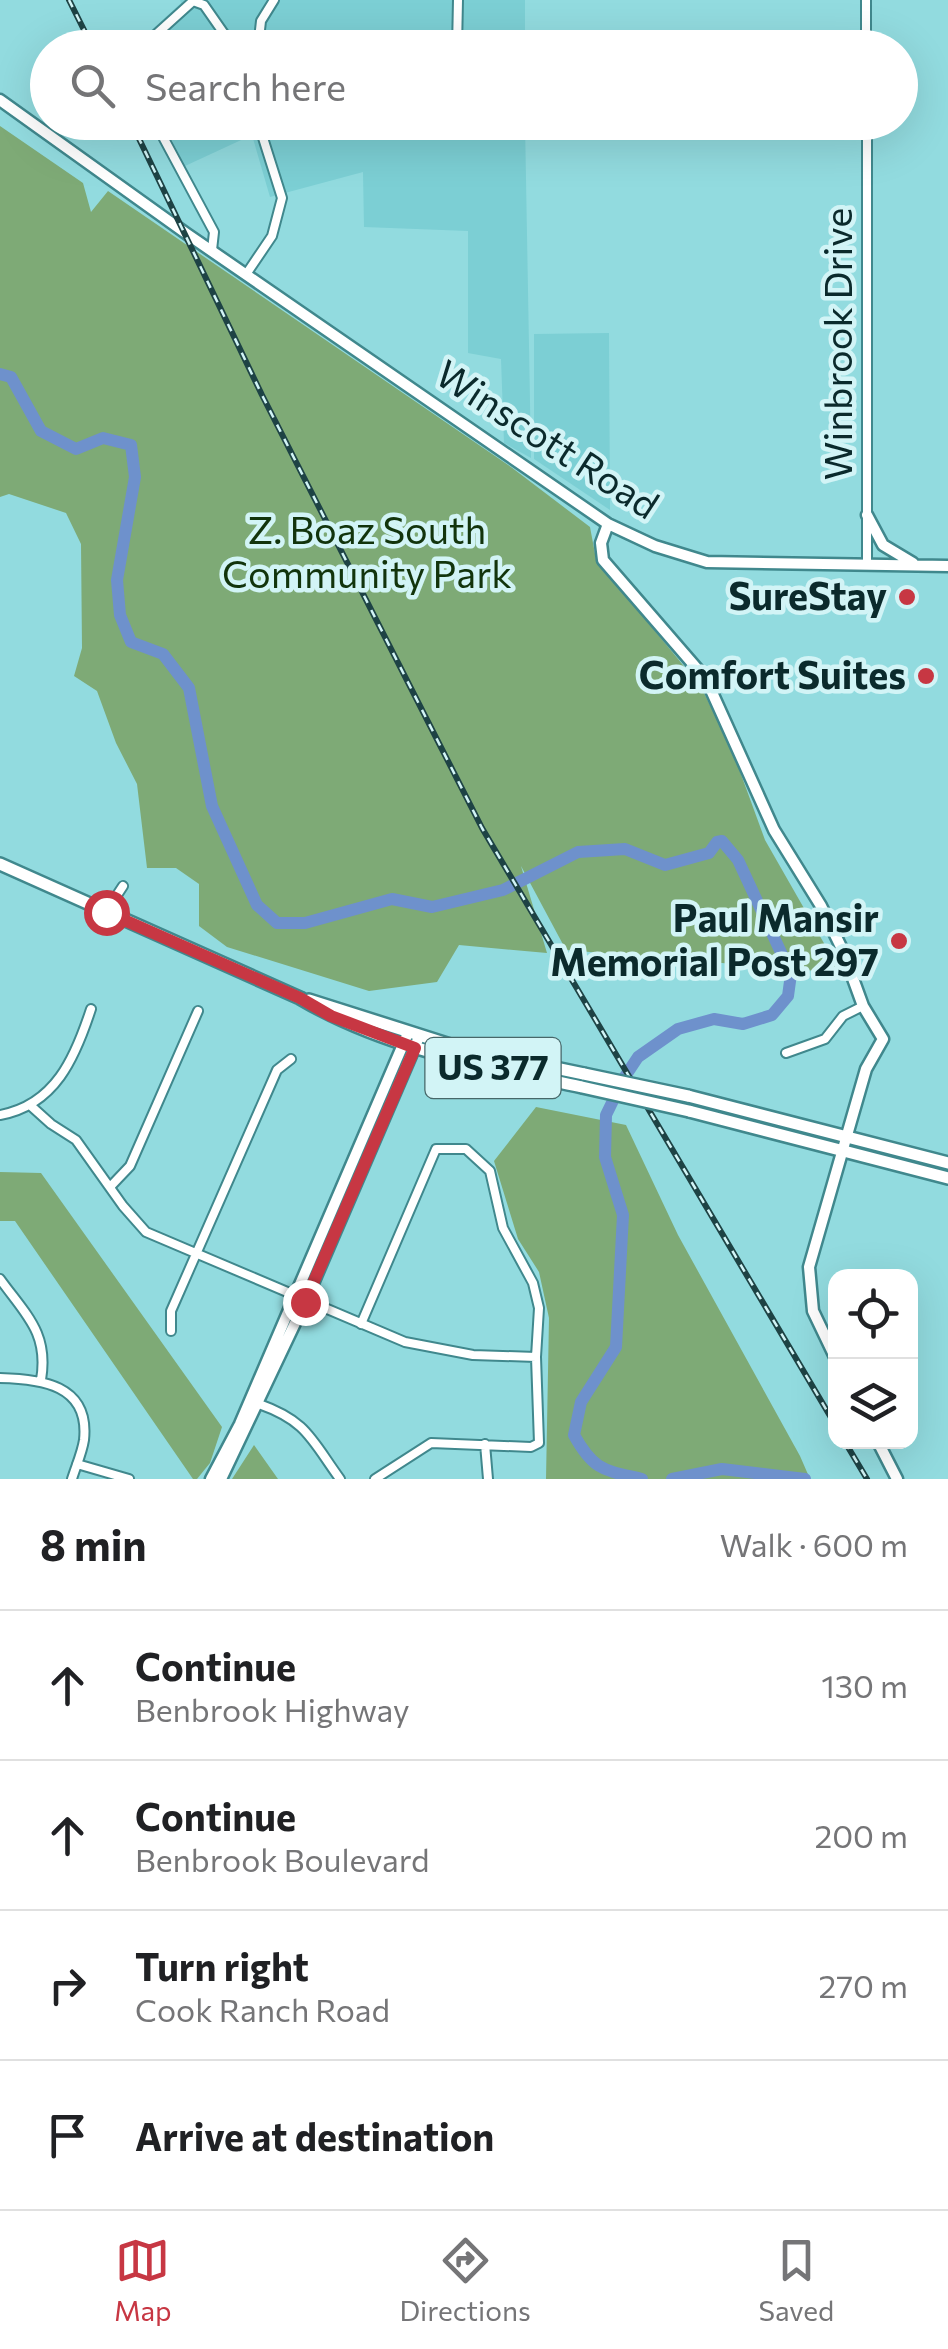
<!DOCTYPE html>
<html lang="en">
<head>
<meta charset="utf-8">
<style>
  :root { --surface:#fff; --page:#f2f2f2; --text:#202124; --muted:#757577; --line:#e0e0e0; --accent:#c73743 }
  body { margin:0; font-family:Commissioner,sans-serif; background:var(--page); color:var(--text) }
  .controls { position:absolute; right:30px; bottom:30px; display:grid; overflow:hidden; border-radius:20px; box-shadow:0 10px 40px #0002 }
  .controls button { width:90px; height:90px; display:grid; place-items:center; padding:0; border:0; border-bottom:2px solid var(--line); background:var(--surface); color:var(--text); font:50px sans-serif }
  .stop { position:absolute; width:30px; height:30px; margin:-22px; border:8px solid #c73743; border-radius:50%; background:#fff }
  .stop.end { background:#c73743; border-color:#fff; box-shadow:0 2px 10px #0008 }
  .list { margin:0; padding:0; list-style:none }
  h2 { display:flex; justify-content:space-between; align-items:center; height:130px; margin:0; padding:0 40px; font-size:42px }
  h2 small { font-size:32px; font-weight:400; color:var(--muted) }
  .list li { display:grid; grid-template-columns:65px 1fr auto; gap:30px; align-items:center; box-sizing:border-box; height:150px; padding:0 40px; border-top:2px solid var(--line) }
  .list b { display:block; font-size:38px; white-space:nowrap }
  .list p { margin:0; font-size:32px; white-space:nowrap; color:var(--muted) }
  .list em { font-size:32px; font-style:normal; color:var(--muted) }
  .icon { flex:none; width:55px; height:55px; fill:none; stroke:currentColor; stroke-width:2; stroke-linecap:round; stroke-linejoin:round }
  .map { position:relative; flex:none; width:948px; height:1479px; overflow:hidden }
  .search { position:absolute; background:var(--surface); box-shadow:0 10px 40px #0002; left:30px; right:30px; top:30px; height:110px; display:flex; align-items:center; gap:25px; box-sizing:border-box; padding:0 35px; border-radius:55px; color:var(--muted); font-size:38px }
  .sheet { height:730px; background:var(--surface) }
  nav { display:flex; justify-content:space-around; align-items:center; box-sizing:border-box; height:140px; border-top:2px solid var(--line); background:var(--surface); font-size:28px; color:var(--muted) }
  nav a { display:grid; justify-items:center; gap:5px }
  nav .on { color:var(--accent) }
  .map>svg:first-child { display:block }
</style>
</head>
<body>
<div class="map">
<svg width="948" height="1479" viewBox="0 0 948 1479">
  <rect width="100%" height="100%" fill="#92dbdf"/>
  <path fill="#7ccfd4" d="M180,0H525V47L132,48L181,3Z
    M163,123H525L531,458L504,443L501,359L468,353V231L364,227L363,172L270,197L252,135L185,166Z
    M609,333L610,510L534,459V334Z"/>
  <path fill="#7eaa76" d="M0,126L83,183L91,212L108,191L511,467L590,527L596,559L701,687L731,747L765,840L841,973L566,950L521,866L547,953L459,945L437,982L369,991L227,947L199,926V884L176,868H147L137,784L116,743L97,691L74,676L82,648L81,544L66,513L9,494L0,497Z
    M536,1107L626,1125L678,1235L800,1456L810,1479H546L549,1318L539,1272L518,1239L494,1161Z
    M0,1172L41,1173L222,1427L210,1463L197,1479H193L15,1221H0Z
    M254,1445L278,1479H232Z"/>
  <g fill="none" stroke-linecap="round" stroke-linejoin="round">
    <path stroke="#6e91cc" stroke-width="12" d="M0,374L11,377L41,431L76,449L103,438L131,445L135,477L117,580L120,615L131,642L163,654L189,688L212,806L257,905L277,923H305L392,899L432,907L503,890L578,852L625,849L665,865L709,853L717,842L722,841L738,860L791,974L788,996L772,1015L743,1024L714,1019L678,1029L638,1057L624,1078L606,1115L605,1157L623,1215L616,1347L581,1402L574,1435C594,1471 604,1470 642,1479
      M672,1479L722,1469L805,1479"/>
    <defs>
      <path id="street" d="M866,0V48
        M141,48L193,1L204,5L234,48
        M258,48L261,21L274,0
        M457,48L458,0
        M155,122L214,232L212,250
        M867,122V565
        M247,273L272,236L282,198L258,122
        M106,912L123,886
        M786,1053L825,1039L843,1016L863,1006
        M31,1106L51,1124L76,1140L123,1206L146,1232L405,1342L473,1355L536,1357
        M0,1115C55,1105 75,1058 91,1009
        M110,1187L130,1166L198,1011
        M0,1279C26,1315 49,1333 41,1380
        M361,1324L436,1149H466L490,1171L503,1228L533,1283L539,1308L536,1357L539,1443L531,1447L431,1443L375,1479
        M171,1331V1311L277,1070L291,1059
        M0,1378C40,1379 90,1384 84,1440C82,1453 76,1466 72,1479
        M259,1404C307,1421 311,1439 340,1479
        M485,1444L488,1479
        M77,1464L129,1479"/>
      <path id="secondary" d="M0,100L187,234L608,524L655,546L707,562L948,566
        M867,515L883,545L913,563
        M608,524L601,543L603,560L706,679L774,830L821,906L843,951L863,1006L883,1039L866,1069L809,1267L813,1311L836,1359
        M878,1442L897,1479
        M211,1479L240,1424L408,1033
        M221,1479L305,1302L419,1037"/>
      <path id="primary" d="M0,864L300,998C386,1049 486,1066 582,1087
        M309,1000L460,1048L584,1074
        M688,1096L948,1163
        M689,1111L948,1178"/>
    </defs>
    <use href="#street" stroke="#40888d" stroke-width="12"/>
    <use href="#secondary" stroke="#40888d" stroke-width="15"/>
    <use href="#primary" stroke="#40888d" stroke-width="16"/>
    <use href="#street" stroke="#fff" stroke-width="8"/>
    <use href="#secondary" stroke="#fff" stroke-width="10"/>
    <use href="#primary" stroke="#fff" stroke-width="11"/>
    <defs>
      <path id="rail" d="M69,0L93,48
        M131,122L262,395L482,828L836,1426
        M845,1442L867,1479"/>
    </defs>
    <use href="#rail" stroke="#1e4345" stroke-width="6"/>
    <use href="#rail" stroke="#d2f4f6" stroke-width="2.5" stroke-dasharray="8" stroke-linecap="butt"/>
    <defs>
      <path id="primary-bridge" d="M584,1074L688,1096
        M582,1087L689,1111"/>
    </defs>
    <use href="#primary-bridge" stroke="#40888d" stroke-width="16" stroke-linecap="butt"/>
    <use href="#primary-bridge" stroke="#fff" stroke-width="11"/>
  </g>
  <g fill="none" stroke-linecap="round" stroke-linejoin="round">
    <path stroke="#c73743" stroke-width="12" d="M106,912L300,998L331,1016L415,1048L305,1302"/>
  </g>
  <g fill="#c73743" stroke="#d2f4f6" stroke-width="4">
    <circle cx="907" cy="597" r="10"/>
    <circle cx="926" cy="676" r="10"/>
    <circle cx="899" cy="941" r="10"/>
  </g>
  <g text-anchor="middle" stroke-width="9" stroke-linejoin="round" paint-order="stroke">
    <rect fill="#d2f4f6" stroke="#476769" stroke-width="2.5" x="425.5" y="1038" width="135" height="60" rx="8"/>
    <g font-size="35" font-weight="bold" fill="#0b2a2c">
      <text x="493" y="1080">US 377</text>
    </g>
    <g font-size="38" fill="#0b2a2c" stroke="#d2f4f6">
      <text transform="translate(839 344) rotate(-90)" y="13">Winbrook Drive</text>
      <text transform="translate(547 440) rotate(33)" y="13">Winscott Road</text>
    </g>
    <g font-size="38" fill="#12340c" stroke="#d2f4f6">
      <text x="367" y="544">Z. Boaz South<tspan x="367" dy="44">Community Park</tspan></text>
    </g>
    <g font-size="38" font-weight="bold" fill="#0b2a2c" stroke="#d2f4f6" text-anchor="end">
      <text x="887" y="610">SureStay</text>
      <text x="906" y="689">Comfort Suites</text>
      <text x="879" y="932">Paul Mansir<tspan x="879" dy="44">Memorial Post 297</tspan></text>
    </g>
  </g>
</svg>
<div class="controls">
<button><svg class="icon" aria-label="locate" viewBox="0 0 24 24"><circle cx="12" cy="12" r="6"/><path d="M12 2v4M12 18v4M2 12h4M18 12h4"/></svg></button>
<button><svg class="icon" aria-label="layers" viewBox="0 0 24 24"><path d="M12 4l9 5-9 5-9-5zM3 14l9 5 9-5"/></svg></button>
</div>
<div class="stop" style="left:106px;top:912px"></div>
<div class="stop end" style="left:305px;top:1302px"></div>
<div class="search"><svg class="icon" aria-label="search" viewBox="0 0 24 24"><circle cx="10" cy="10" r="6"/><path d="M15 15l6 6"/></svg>Search here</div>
</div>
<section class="sheet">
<h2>8 min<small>Walk · 600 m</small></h2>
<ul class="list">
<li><svg class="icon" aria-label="ahead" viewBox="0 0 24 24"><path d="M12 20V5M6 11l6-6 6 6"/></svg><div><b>Continue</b><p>Benbrook Highway</p></div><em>130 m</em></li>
<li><svg class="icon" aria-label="ahead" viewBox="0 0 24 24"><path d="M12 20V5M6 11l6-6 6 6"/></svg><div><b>Continue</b><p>Benbrook Boulevard</p></div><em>200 m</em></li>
<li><svg class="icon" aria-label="right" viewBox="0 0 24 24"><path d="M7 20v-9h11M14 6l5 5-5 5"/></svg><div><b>Turn right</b><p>Cook Ranch Road</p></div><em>270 m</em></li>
<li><svg class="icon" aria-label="arrive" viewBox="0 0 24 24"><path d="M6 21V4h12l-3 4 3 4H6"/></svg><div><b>Arrive at destination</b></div></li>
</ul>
</section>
<nav>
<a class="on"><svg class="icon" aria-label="map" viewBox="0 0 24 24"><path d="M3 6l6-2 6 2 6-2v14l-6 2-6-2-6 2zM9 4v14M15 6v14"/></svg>Map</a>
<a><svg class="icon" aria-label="directions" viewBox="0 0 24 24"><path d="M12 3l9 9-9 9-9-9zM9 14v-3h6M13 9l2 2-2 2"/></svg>Directions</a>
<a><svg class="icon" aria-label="saved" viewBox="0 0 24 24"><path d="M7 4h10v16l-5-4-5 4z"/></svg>Saved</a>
</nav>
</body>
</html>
